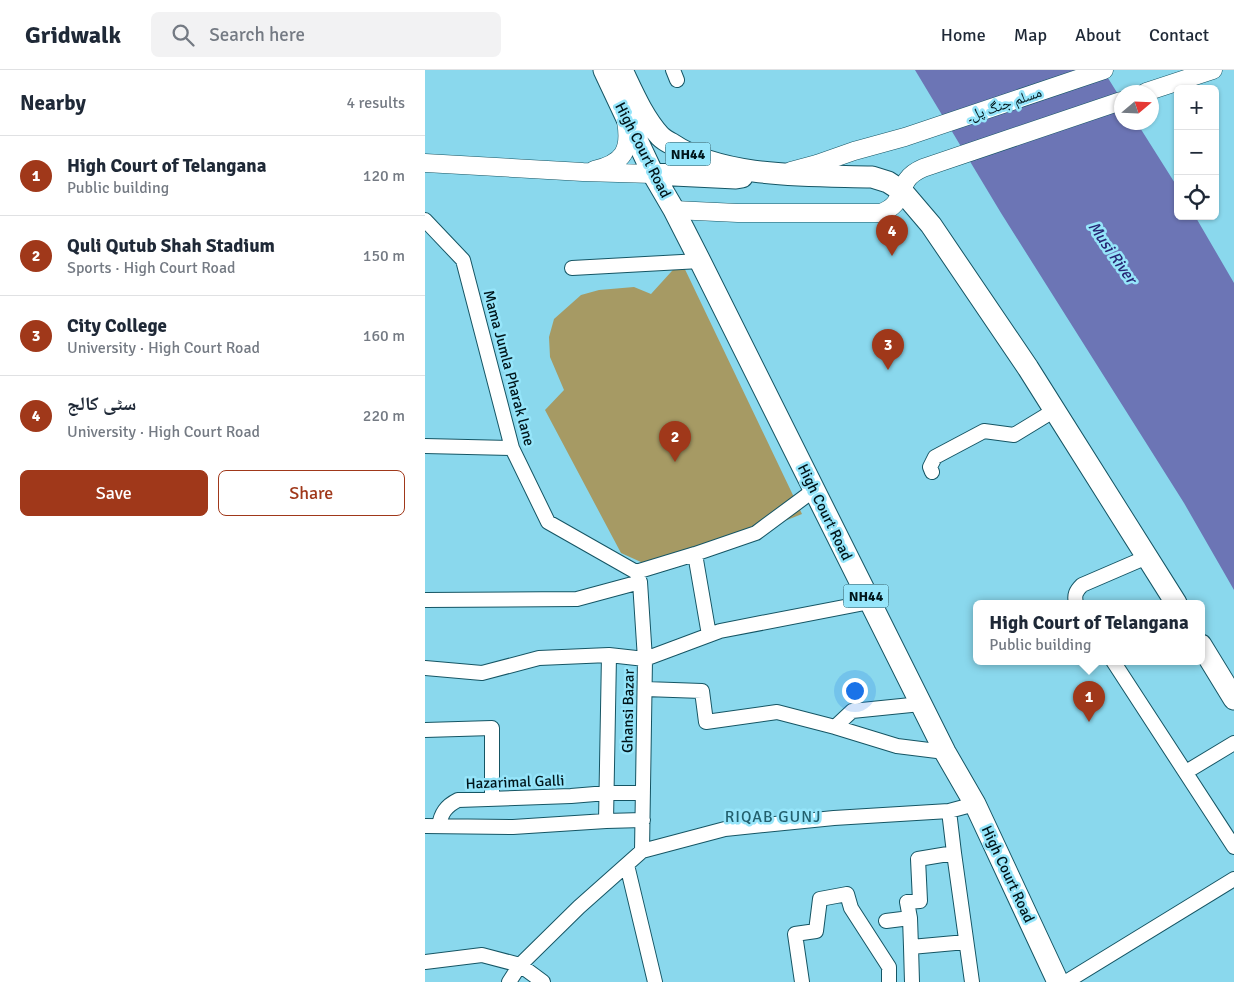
<!DOCTYPE html>
<html lang="en">
<head>
<meta charset="utf-8">
<style>
  :root { --surface:#fff; --page:#f2f2f3; --text:#1f2937; --muted:#747a83; --line:#e0e1e3; --accent:#a0381a }
  body { margin:0; font-family:Signika,"Noto Naskh Arabic",sans-serif; background:var(--page); color:var(--text) }
  .controls { position:absolute; right:15px; top:15px; display:grid; overflow:hidden; border-radius:8px; box-shadow:0 1px 4px #0004 }
  .controls button { width:45px; height:45px; display:grid; place-items:center; padding:0; border:0; border-bottom:1px solid var(--line); background:var(--surface); color:var(--text); font:25px sans-serif }
  .compass { position:absolute; left:689px; top:15px; width:45px; height:45px; border-radius:50%; background:var(--surface); box-shadow:0 1px 4px #0004; rotate:71deg }
  .you { position:absolute; left:429px; top:620px; width:18px; height:18px; margin:-12px; border:4px solid #fff; border-radius:50%; background:#1a73e8; box-shadow:0 0 0 8px #1a73e833 }
  .badge { display:grid; place-items:center; width:32px; height:32px; border-radius:50%; background:var(--accent); color:#fff; font-size:16px; font-weight:700 }
  .pin { position:absolute; translate:-50% -41px; filter:drop-shadow(0 1px 2px #0008) }
  .pin::after { content:''; position:absolute; top:26px; width:18px; height:15px; background:inherit; clip-path:polygon(0 0,100% 0,50% 100%) }
  .popup { position:absolute; left:548px; top:530px; width:232px; height:65px; box-sizing:border-box; display:grid; place-content:center; border-radius:8px; background:var(--surface); filter:drop-shadow(0 1px 4px #0005); font-size:16px; white-space:nowrap; color:var(--muted) }
  .popup b { font-size:19px; color:var(--text) }
  .popup::after { content:''; position:absolute; left:50%; top:100%; margin-left:-10px; border:10px solid transparent; border-top-color:var(--surface) }
  .list { margin:0; padding:0; list-style:none }
  h2 { display:flex; justify-content:space-between; align-items:center; height:65px; margin:0; padding:0 20px; font-size:21px }
  h2 small { font-size:16px; font-weight:400; color:var(--muted) }
  .list li { display:grid; grid-template-columns:32px 1fr auto; gap:15px; align-items:center; box-sizing:border-box; height:80px; padding:0 20px; border-top:1px solid var(--line) }
  .list b { display:block; font-size:19px; white-space:nowrap }
  .list p { margin:0; font-size:16px; white-space:nowrap; color:var(--muted) }
  .list em { font-size:16px; font-style:normal; color:var(--muted) }
  .actions { display:flex; gap:10px; padding:15px 20px }
  .actions a { flex:1; padding:11px 0; border:1px solid var(--accent); border-radius:8px; text-align:center; font-size:18px; color:var(--accent) }
  .actions .main { background:var(--accent); color:#fff }
  .icon { flex:none; width:28px; height:28px; fill:none; stroke:currentColor; stroke-width:2; stroke-linecap:round; stroke-linejoin:round }
  .map { position:relative; flex:none; width:809px; height:912px; overflow:hidden }
  header { display:flex; align-items:center; gap:30px; box-sizing:border-box; height:70px; padding:0 25px; background:var(--surface); border-bottom:1px solid var(--line) }
  header strong { font-size:24px }
  nav { display:flex; gap:28px; margin-inline-start:auto; font-size:18px }
  .search { width:350px; height:45px; background:var(--page); display:flex; align-items:center; gap:12px; box-sizing:border-box; padding:0 18px; border-radius:8px; color:var(--muted); font-size:19px }
  main { display:flex }
  aside { flex:1; background:var(--surface) }
  .map>svg:first-child { display:block }
</style>
</head>
<body>
<header>
<strong>Gridwalk</strong>
<div class="search"><svg class="icon" aria-label="search" viewBox="0 0 24 24"><circle cx="10" cy="10" r="6"/><path d="M15 15l6 6"/></svg>Search here</div>
<nav><a>Home</a><a>Map</a><a>About</a><a>Contact</a></nav>
</header>
<main>
<aside>
<h2>Nearby<small>4 results</small></h2>
<ul class="list">
<li><span class="badge">1</span><div><b>High Court of Telangana</b><p>Public building</p></div><em>120 m</em></li>
<li><span class="badge">2</span><div><b>Quli Qutub Shah Stadium</b><p>Sports · High Court Road</p></div><em>150 m</em></li>
<li><span class="badge">3</span><div><b>City College</b><p>University · High Court Road</p></div><em>160 m</em></li>
<li><span class="badge">4</span><div><b>سٹی کالج</b><p>University · High Court Road</p></div><em>220 m</em></li>
</ul>
<div class="actions"><a class="main">Save</a><a>Share</a></div>
</aside>
<div class="map">
<svg width="809" height="912" viewBox="0 0 809 912">
  <rect width="100%" height="100%" fill="#8ad8ed"/>
  <path fill="#a69a64" d="M256,191L377,444L279,483L238,502L196,483L120,340L139,320L125,287L124,267L129,249L156,225L174,220L209,217L226,224Z"/>
  <path fill="#6c75b5" d="M490,0H678L696,29V52L712,53L753,118V146H770L809,213V520L759,433L576,143Z"/>
  <g fill="none" stroke-linecap="round" stroke-linejoin="round">
    <defs>
      <path id="minor" d="M248,0L252,10
        M0,150L38,190L87,378L123,452L211,502
        M147,198L275,191
        M0,376L87,378
        M507,402L505,397L510,387L559,361L589,365L630,340
        M270,484L331,463L389,420
        M211,502L215,512L220,589L217,781
        M211,502L270,484L284,565
        M0,530L152,529L215,512
        M651,533C649,525 651,521 657,515L722,487
        M688,591L809,777
        M0,598L57,603L114,588L184,585L220,589L295,561L445,532
        M220,619L277,621L281,652L352,642L410,657L472,676L520,682
        M410,657L427,641L496,634
        M0,660L67,658V729
        M761,702L809,673
        M181,751L218,750
        M0,756L88,757L181,751L184,585
        M14,756C16,743 21,736 33,730L146,726L182,723H218
        M529,783L547,912
        M202,795L230,912
        M485,848L486,877L541,872
        M461,851L485,848L482,832L495,831L493,789L529,783L524,741
        M486,877L487,912
        M0,892L57,885L95,895L118,912
        M84,912L95,895L154,837L217,781L300,759L409,748L524,741L550,734
        M377,912L370,864L391,861L395,829L422,824L426,838L464,897V912
        M641,912L809,809"/>
      <path id="major" d="M721,22L788,0
        M0,93L158,102L228,104
        M169,100C199,93 206,80 201,51
        M366,101L392,94L429,81L480,67L679,0
        M249,140L313,143H456C477,134 471,126 482,110C486,104 491,101 498,98L696,31"/>
      <path id="highway" d="M179,0L228,104L249,140L275,191L520,682L550,734L633,912
        M197,0C208,23 218,47 235,66C238,69 243,72 247,74C299,109 387,105 447,107L463,112L477,121L506,155L603,298L751,533
        M228,104L311,108L317,107
        M776,575L809,629"/>
    </defs>
    <use href="#minor" stroke="#155564" stroke-width="16"/>
    <use href="#major" stroke="#155564" stroke-width="19"/>
    <use href="#highway" stroke="#155564" stroke-width="23"/>
    <use href="#minor" stroke="#fff" stroke-width="14"/>
    <use href="#major" stroke="#fff" stroke-width="18"/>
    <use href="#highway" stroke="#fff" stroke-width="21"/>
  </g>
  <g text-anchor="middle" stroke-width="5" stroke-linejoin="round" paint-order="stroke">
    <g fill="#96e5fa" stroke="#2d535d" stroke-width="1">
      <rect x="240.5" y="72.5" width="45" height="23" rx="4"/>
      <rect x="418.5" y="514.5" width="45" height="23" rx="4"/>
    </g>
    <g font-size="14" font-weight="bold" fill="#00151a">
      <text x="263" y="89">NH44</text>
      <text x="441" y="531">NH44</text>
    </g>
    <g font-size="15" fill="#00151a" stroke="#96e5fa">
      <text transform="translate(579 34) rotate(-19)" y="5">مسلم جنگ پل۔</text>
      <text transform="translate(218 80) rotate(63)" y="5">High Court Road</text>
      <text transform="translate(84 298) rotate(75)" y="5">Mama Jumla Pharak lane</text>
      <text transform="translate(400 442) rotate(64)" y="5">High Court Road</text>
      <text transform="translate(203 641) rotate(-89)" y="5">Ghansi Bazar</text>
      <text transform="translate(90 712) rotate(-2)" y="5">Hazarimal Galli</text>
      <text transform="translate(583 804) rotate(65)" y="5">High Court Road</text>
    </g>
    <g font-size="16" font-style="italic" fill="#272774" stroke="#96e5fa">
      <text transform="translate(688 182) rotate(55)" y="6">Musi River</text>
    </g>
    <g font-size="16" letter-spacing="1" fill="#22606e" stroke="#96e5fa">
      <text x="348" y="752">RIQAB GUNJ</text>
    </g>
  </g>
</svg>
<div class="controls">
<button>+</button>
<button>−</button>
<button><svg class="icon" aria-label="locate" viewBox="0 0 24 24"><circle cx="12" cy="12" r="6"/><path d="M12 2v4M12 18v4M2 12h4M18 12h4"/></svg></button>
</div>
<svg class="compass" viewBox="-18 -18 36 36"><path d="M0-13l5 13h-10z" fill="#e53935"/><path d="M0 13l5-13h-10z" fill="#747a83"/></svg>
<div class="you"></div>
<div class="pin badge" style="left:664px;top:652px">1</div>
<div class="popup"><b>High Court of Telangana</b>Public building</div>
<div class="pin badge" style="left:250px;top:392px">2</div>
<div class="pin badge" style="left:463px;top:300px">3</div>
<div class="pin badge" style="left:467px;top:186px">4</div>
</div>
</main>
</body>
</html>
